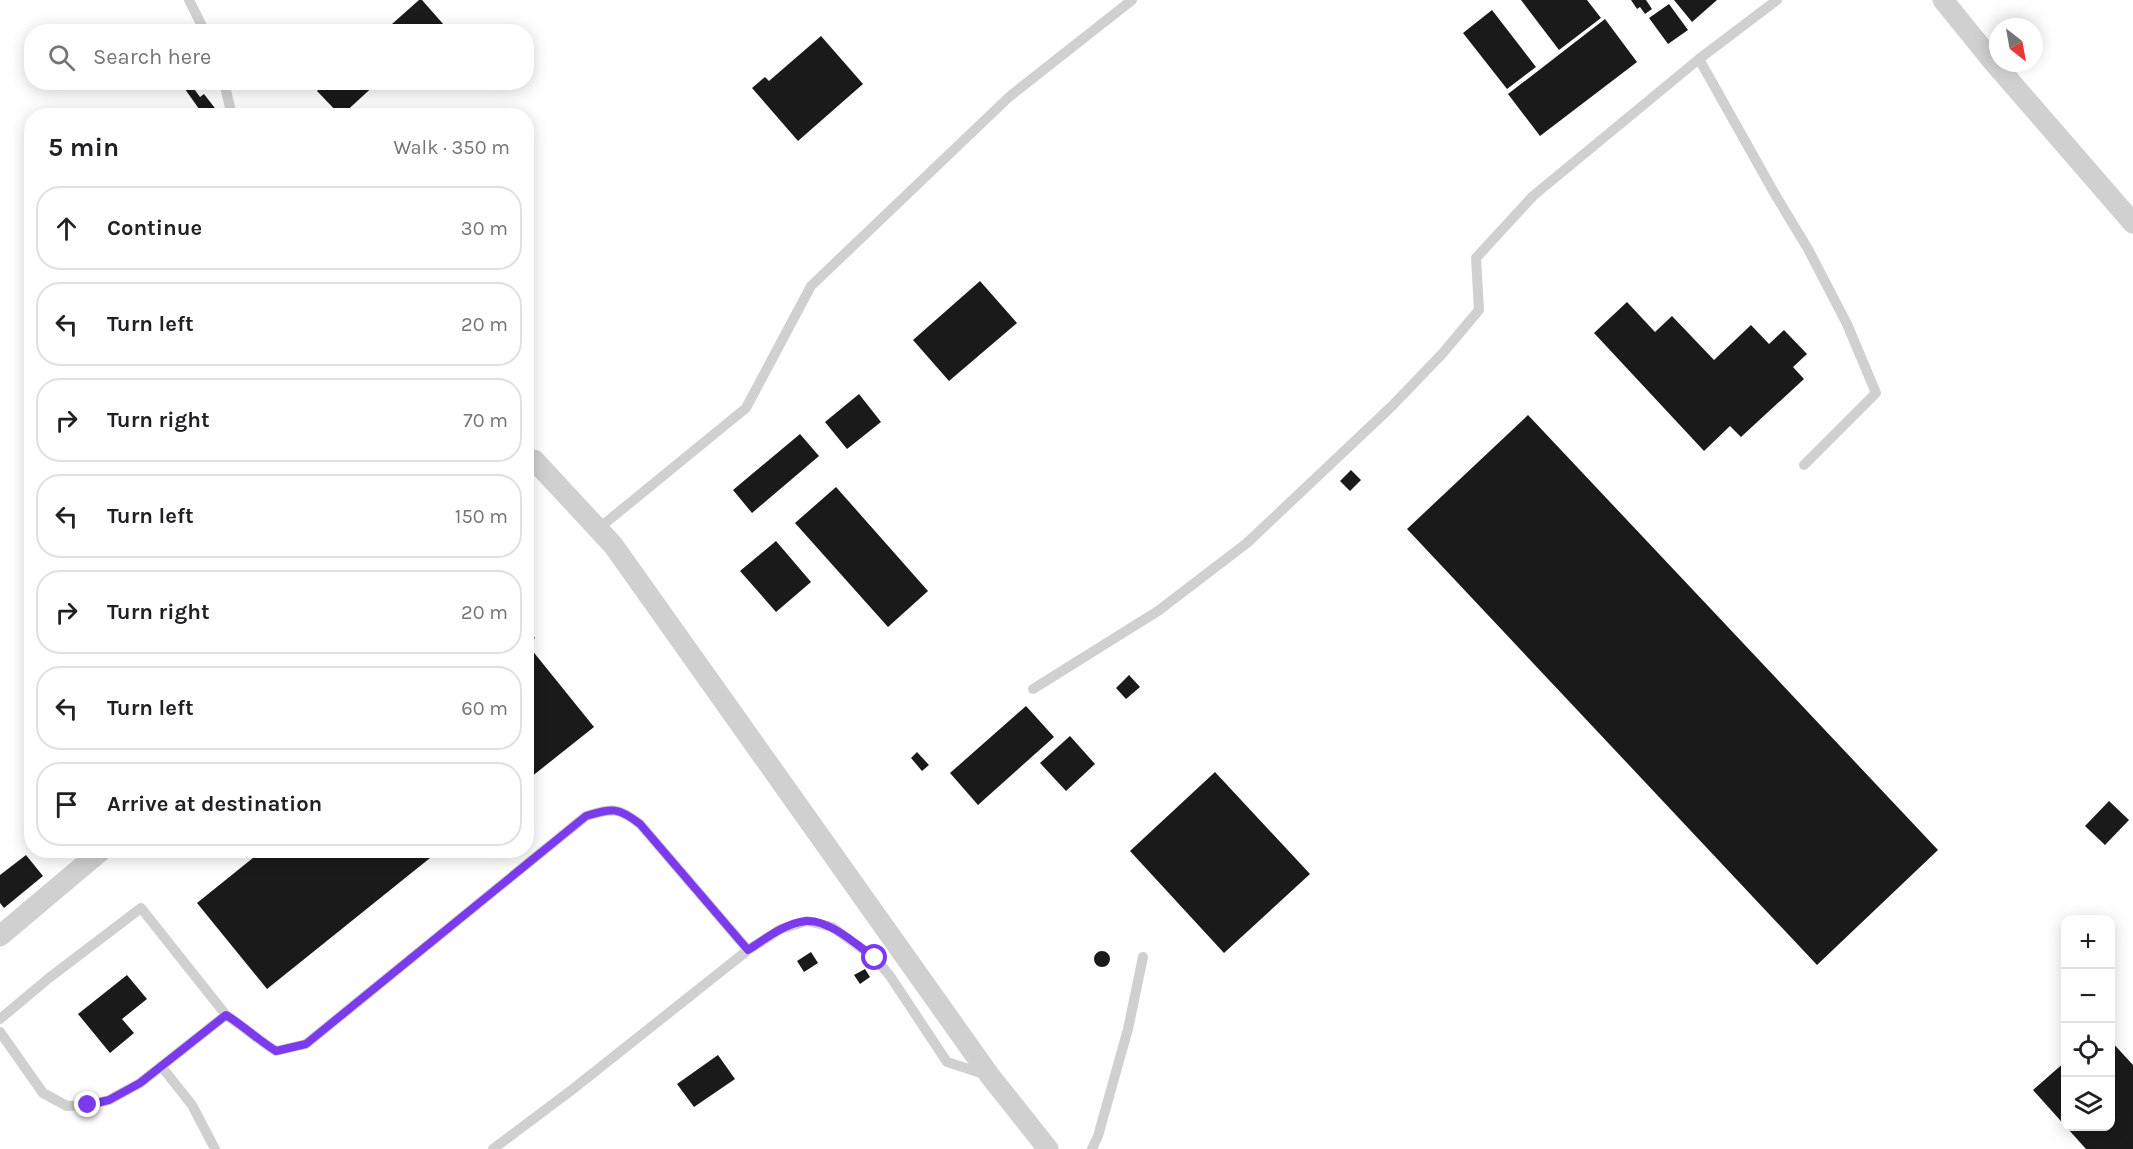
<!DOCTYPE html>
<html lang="en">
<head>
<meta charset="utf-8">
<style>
  :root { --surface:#fff; --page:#f6f6f6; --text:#202124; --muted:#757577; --line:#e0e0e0 }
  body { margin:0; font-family:Karla,sans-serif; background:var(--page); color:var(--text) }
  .controls { position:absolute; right:18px; bottom:18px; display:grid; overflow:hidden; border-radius:12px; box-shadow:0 3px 15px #0003 }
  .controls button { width:54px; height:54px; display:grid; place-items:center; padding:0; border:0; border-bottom:2px solid var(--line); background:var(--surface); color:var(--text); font:30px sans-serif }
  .compass { position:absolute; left:1989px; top:18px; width:54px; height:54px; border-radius:50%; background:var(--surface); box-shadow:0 3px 15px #0003; rotate:149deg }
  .stop { position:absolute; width:18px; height:18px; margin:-14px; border:4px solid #7c3aed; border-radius:50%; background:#fff }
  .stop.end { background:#7c3aed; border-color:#fff; box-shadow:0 2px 6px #0008 }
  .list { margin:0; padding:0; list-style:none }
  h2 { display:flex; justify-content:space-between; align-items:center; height:78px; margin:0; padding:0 24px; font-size:26px }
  h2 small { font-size:20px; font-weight:400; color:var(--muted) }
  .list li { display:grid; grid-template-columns:39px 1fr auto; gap:18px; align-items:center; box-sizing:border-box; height:84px; margin:0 12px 12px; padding:0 12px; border:2px solid var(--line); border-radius:24px }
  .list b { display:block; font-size:22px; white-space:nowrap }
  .list em { font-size:20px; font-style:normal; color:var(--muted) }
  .icon { flex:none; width:33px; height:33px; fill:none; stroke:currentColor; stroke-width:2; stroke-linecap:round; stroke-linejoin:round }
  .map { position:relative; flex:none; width:2133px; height:1149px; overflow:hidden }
  .search { position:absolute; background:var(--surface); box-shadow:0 3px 15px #0003; left:24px; top:24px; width:510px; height:66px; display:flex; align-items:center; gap:15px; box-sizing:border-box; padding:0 21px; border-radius:24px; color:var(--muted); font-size:22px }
  .panel { position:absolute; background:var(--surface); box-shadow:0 3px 15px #0003; left:24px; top:108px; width:510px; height:750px; border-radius:24px }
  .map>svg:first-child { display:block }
</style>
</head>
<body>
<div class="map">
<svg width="2133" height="1149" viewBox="0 0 2133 1149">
  <rect width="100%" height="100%" fill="#fff"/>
  <path fill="#1a1a1a" d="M419,0H422L444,25L436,32H383Z
    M1521,0H1587L1601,18L1559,50Z
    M1631,0H1646L1652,9L1645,14L1640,7L1637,9Z
    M1674,0H1717L1692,22Z
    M1669,4L1688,30L1668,44L1649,18Z
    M1492,10L1536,67L1507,89L1463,33Z
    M1605,19L1637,62L1540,136L1508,94Z
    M821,36L863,84L798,141L752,88L765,77L769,81Z
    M180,82H189L200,97L204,94L221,116H204Z
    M326,82H378L341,116L317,91Z
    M980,281L1017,323L949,381L913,340Z
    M1627,302L1655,332L1672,316L1714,360L1751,325L1769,344L1784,330L1807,354L1793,367L1804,379L1741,437L1730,426L1704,451L1594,333Z
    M859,394L881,422L847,449L825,422Z
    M1528,415L1938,850L1817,965L1407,529Z
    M800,434L819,456L752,513L733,490Z
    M1351,470L1361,480L1350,491L1340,481Z
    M836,487L928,591L888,627L795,523Z
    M776,541L811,582L776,612L740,571Z
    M526,627L535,638L527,644L594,727L526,781Z
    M1129,675L1140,687L1126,699L1116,688Z
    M1026,706L1054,737L978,805L950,773Z
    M1070,736L1095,764L1066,791L1040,763Z
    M917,752L929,765L922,771L911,758Z
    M1215,772L1310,874L1224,953L1130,851Z
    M2109,801L2129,820L2105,845L2085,826Z
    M263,850H440L267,989L197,903Z
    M26,855L43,876L4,908L0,903V875Z
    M1094 959a8 8 0 1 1 16 0a8 8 0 1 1-16 0Z
    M811,952L818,963L804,972L797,961Z
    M865,969L870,977L860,984L854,975Z
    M127,975L147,999L122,1019L134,1033L110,1053L78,1014Z
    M2110,1040L2133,1065V1149H2086L2033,1090L2066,1061V1126H2110Z
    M718,1055L735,1079L694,1107L677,1084Z"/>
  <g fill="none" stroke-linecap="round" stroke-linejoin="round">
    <path stroke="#d0d0d0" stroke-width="10" d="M189,0L205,32
      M1699,59L1776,196L1808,249L1847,324L1876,393L1804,465
      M224,82L232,116
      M598,529L746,408L811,286L1009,97L1132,0
      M1033,689L1158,611L1247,543L1392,406L1442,354L1479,310L1476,258L1533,196L1699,59L1777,0
      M0,1019L49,978L141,908L226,1015C243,1026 258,1040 276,1051L306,1044L586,816C613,808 618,807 640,824L748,950
      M0,1032L43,1093L67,1106L88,1105L109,1100L140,1083L226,1015
      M161,1066L192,1105L215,1149
      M493,1149L573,1089L748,950L781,929L807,921L832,927L875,958L890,976L947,1062L987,1075
      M1092,1149L1098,1136L1128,1029L1143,957"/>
    <path stroke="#d0d0d0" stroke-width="21" d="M1943,0L1990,58L2133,223
      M526,468L534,460L613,545L990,1076L1048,1149
      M0,936L102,850"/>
  </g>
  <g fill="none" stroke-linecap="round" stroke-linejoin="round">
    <path stroke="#7c3aed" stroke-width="8" d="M88,1105L109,1100L140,1083L226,1015C244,1026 258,1040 276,1051L306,1044L586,816C613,808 618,807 640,824L748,950C765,939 785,923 806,921C829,919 858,946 875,958"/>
  </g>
</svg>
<div class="controls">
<button>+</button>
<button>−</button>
<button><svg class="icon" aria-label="locate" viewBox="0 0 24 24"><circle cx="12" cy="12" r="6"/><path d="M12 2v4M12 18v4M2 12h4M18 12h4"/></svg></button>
<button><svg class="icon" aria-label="layers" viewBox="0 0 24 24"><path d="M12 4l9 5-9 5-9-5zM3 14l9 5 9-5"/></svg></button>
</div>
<svg class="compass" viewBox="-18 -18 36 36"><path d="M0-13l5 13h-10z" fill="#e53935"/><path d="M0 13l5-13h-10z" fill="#757577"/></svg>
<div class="stop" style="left:875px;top:958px"></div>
<div class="stop end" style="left:88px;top:1105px"></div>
<div class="search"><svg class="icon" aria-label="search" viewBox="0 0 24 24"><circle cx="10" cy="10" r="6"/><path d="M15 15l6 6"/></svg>Search here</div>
<section class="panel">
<h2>5 min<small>Walk · 350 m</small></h2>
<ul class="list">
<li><svg class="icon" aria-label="ahead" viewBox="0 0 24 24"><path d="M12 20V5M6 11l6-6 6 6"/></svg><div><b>Continue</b></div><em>30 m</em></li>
<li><svg class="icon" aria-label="left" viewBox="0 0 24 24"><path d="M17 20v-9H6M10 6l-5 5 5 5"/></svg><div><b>Turn left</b></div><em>20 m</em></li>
<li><svg class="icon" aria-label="right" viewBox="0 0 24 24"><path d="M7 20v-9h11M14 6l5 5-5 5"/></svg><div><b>Turn right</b></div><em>70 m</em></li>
<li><svg class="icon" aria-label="left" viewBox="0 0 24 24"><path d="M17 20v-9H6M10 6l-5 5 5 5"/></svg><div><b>Turn left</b></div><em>150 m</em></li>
<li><svg class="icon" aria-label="right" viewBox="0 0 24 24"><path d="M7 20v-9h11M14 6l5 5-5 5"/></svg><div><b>Turn right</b></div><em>20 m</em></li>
<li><svg class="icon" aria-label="left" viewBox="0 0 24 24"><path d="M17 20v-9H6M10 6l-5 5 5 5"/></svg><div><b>Turn left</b></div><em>60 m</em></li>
<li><svg class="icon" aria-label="arrive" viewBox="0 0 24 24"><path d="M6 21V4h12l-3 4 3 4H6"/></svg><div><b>Arrive at destination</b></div></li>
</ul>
</section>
</div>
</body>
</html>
